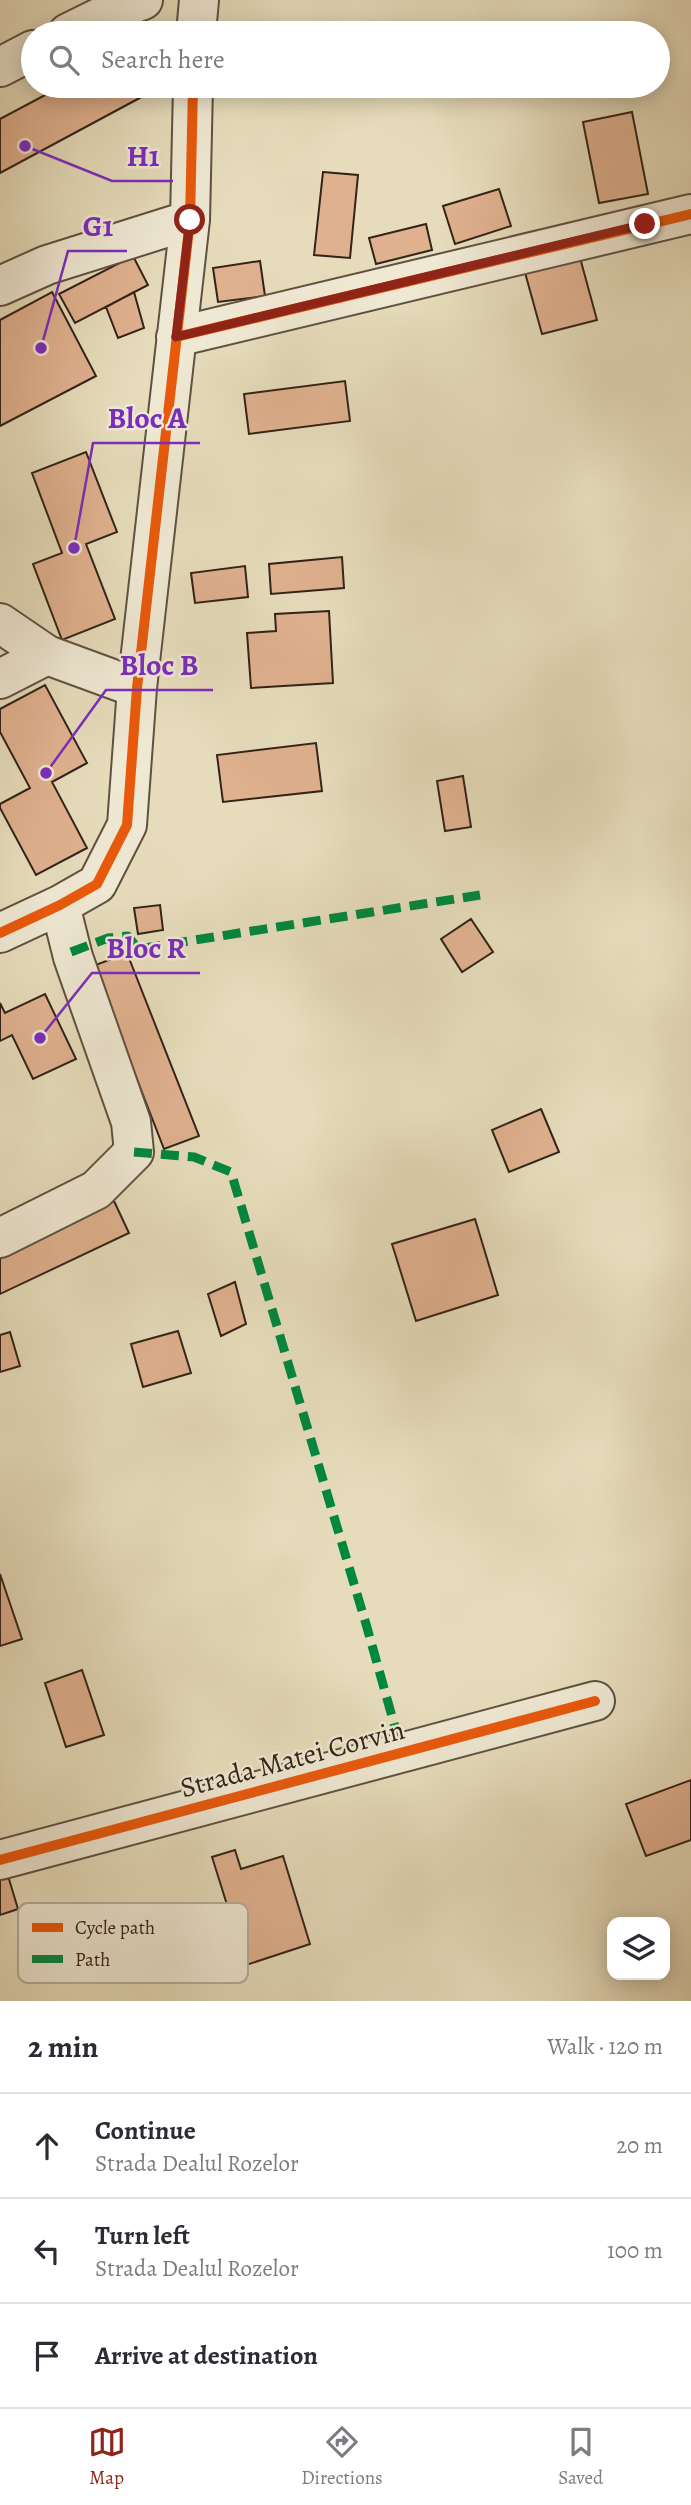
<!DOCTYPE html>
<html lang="en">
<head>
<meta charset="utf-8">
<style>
  :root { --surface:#fff; --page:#f7f7f7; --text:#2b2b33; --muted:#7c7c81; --line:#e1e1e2; --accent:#8f2418 }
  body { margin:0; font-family:Alegreya,serif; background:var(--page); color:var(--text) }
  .controls { position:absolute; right:21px; bottom:21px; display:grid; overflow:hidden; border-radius:14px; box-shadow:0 4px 18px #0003 }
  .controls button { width:63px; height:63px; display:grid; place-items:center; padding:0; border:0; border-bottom:2px solid var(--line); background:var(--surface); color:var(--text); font:35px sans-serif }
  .stop { position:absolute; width:21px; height:21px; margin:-16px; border:5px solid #8f2418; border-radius:50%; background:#fff }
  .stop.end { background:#8f2418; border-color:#fff; box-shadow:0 2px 7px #0008 }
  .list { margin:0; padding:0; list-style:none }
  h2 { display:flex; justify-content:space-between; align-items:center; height:91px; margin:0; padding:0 28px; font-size:30px }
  h2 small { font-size:23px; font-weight:400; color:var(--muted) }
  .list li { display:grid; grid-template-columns:46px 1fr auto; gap:21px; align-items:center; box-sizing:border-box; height:105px; padding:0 28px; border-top:2px solid var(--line) }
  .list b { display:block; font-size:26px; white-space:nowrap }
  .list p { margin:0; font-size:23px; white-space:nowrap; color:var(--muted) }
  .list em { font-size:23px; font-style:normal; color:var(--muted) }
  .icon { flex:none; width:38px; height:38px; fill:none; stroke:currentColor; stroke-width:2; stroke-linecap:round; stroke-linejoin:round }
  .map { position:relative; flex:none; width:691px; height:2001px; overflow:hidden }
  .search { position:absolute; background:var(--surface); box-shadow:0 4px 18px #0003; left:21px; right:21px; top:21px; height:77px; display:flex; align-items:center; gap:18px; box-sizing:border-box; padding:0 24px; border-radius:38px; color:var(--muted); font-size:26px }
  .sheet { height:406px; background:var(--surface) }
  nav { display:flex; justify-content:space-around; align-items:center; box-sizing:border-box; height:98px; border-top:2px solid var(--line); background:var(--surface); font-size:19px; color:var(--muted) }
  nav a { display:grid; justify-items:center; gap:4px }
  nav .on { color:var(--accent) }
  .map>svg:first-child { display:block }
</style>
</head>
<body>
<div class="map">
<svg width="691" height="2001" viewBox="0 0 691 2001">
  <rect width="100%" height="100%" fill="#e6dcbb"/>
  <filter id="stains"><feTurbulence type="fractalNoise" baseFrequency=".00286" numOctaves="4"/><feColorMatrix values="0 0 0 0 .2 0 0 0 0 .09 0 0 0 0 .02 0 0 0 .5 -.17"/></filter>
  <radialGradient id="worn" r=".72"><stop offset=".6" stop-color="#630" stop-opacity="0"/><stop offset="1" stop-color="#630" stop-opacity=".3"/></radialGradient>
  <path fill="#e0b18f" stroke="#322318" stroke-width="2" d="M62,86H162L0,173V119Z
    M632,112L648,194L599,203L583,122Z
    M323,172L358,175L350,258L314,255Z
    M499,189L511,226L455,244L443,206Z
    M426,224L432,250L376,264L369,238Z
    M579,254L597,320L542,334L524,269Z
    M133,256L148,285L75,323L59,294Z
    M260,261L265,296L218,302L213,268Z
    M52,292L96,376L0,426V320Z
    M134,292L144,328L118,338L106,307Z
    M345,381L350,421L249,434L244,394Z
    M86,452L117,532L86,544L115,619L62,640L33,564L62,553L32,473Z
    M342,557L344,588L271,594L269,564Z
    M245,566L248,597L195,603L191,573Z
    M329,611L333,683L251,688L247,633L276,631L275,614Z
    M45,685L87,763L52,782L87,848L36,875L0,808V804L30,788L0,732V709Z
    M316,743L322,791L223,802L217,755Z
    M463,776L471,827L445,831L437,781Z
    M160,905L163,930L138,934L134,908Z
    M471,919L493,952L462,972L441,939Z
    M127,953L199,1136L164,1149L93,966Z
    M45,994L76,1059L33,1079L12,1035L0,1041V1003L5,1013Z
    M541,1109L559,1152L509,1172L492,1130Z
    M114,1201L129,1233L0,1294V1256Z
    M475,1219L498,1295L416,1321L392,1244Z
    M235,1282L246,1324L221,1336L208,1294Z
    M178,1331L191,1373L143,1387L131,1344Z
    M10,1332L20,1366L0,1372V1335Z
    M0,1574L22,1639L0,1646Z
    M82,1670L104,1735L66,1747L45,1683Z
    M691,1780V1840L646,1856L626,1804Z
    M235,1850L241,1869L283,1856L310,1944L246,1965L212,1857Z
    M3,1859L18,1909L0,1915V1860Z"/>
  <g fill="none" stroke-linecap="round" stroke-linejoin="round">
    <defs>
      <path id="minor" d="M68,33L115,10L143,0
        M196,33L199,0
        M0,67L33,50
        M0,286L47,265L190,220
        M176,337L691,214
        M0,623L47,655L137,688
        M0,679L47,655
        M0,933L60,905L97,884L127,825L137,688L190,220L193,86
        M0,1238L96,1190L134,1152L131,1122L73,957L60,905
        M0,1860L595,1701"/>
    </defs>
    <use href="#minor" stroke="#5f5141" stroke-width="42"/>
    <use href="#minor" stroke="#efe8d3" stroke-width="38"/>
    <path stroke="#00873e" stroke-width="9" stroke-dasharray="18 9" stroke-linecap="butt" d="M71,952L108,938L128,936L138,949L480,895
      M134,1152L194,1157L231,1172L366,1624L402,1752"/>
    <defs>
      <path id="cycleway" d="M176,337L691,214
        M0,933L60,905L97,884L127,825L137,688L190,220L193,86
        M0,1860L595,1701"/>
    </defs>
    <use href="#cycleway" stroke="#efe8d3" stroke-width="15"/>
    <use href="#cycleway" stroke="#e8590c" stroke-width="10"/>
  </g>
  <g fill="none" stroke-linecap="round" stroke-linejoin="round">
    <path stroke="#8f2418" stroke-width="9" d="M190,220L176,337L645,224"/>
  </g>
  <g text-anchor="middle" stroke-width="5" stroke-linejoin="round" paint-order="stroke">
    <g font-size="28" fill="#322318" stroke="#efe8d3">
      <text transform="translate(292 1758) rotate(-15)" y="10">Strada Matei Corvin</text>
    </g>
  </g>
  <rect x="18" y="1903" width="230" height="80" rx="10" fill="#efe8d3" stroke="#b6ad9b" stroke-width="2"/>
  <rect x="32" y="1923" width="31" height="9" fill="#e8590c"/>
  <rect x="32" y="1955" width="31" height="8" fill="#00873e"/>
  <g font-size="19" fill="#322318">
    <text x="75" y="1934">Cycle path</text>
    <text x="75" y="1966">Path</text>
  </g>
  <path fill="none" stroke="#7b2cbf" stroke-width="2.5" d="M25 146L112 181H173M41 348L68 251H127M74 548L93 443H200M46 773L106 690H213M40 1038L92 973H200"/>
  <g fill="#7b2cbf" stroke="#efe8d3" stroke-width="2.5">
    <circle cx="25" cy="146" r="7"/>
    <circle cx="41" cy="348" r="7"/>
    <circle cx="74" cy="548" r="7"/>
    <circle cx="46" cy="773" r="7"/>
    <circle cx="40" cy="1038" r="7"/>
  </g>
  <g font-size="30" text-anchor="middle" font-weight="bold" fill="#7b2cbf" stroke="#efe8d3" stroke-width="5" stroke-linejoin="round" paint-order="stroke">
    <text x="143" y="166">H1</text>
    <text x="98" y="236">G1</text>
    <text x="147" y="428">Bloc A</text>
    <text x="159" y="675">Bloc B</text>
    <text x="146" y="958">Bloc R</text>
  </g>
  <rect width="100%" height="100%" filter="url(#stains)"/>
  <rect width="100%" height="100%" fill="url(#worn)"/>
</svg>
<div class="controls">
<button><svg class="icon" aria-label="layers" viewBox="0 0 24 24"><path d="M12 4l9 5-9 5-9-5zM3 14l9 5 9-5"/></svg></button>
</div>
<div class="stop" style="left:190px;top:220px"></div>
<div class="stop end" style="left:645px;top:224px"></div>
<div class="search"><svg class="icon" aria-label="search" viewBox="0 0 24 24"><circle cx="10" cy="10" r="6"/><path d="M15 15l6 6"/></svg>Search here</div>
</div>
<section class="sheet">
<h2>2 min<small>Walk · 120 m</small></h2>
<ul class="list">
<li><svg class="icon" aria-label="ahead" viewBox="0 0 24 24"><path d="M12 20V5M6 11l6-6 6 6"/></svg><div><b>Continue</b><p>Strada Dealul Rozelor</p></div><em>20 m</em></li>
<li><svg class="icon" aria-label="left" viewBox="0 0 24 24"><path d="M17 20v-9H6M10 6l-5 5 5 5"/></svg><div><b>Turn left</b><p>Strada Dealul Rozelor</p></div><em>100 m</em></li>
<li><svg class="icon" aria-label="arrive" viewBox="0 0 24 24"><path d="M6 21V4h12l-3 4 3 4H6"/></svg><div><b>Arrive at destination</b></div></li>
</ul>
</section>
<nav>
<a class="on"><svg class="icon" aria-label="map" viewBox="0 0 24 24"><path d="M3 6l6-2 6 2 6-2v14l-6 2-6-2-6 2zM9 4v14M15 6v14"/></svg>Map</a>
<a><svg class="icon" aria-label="directions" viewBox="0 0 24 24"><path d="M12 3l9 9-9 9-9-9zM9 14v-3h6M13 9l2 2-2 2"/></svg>Directions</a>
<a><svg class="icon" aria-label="saved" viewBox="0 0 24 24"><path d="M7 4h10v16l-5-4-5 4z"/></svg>Saved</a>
</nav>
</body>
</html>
